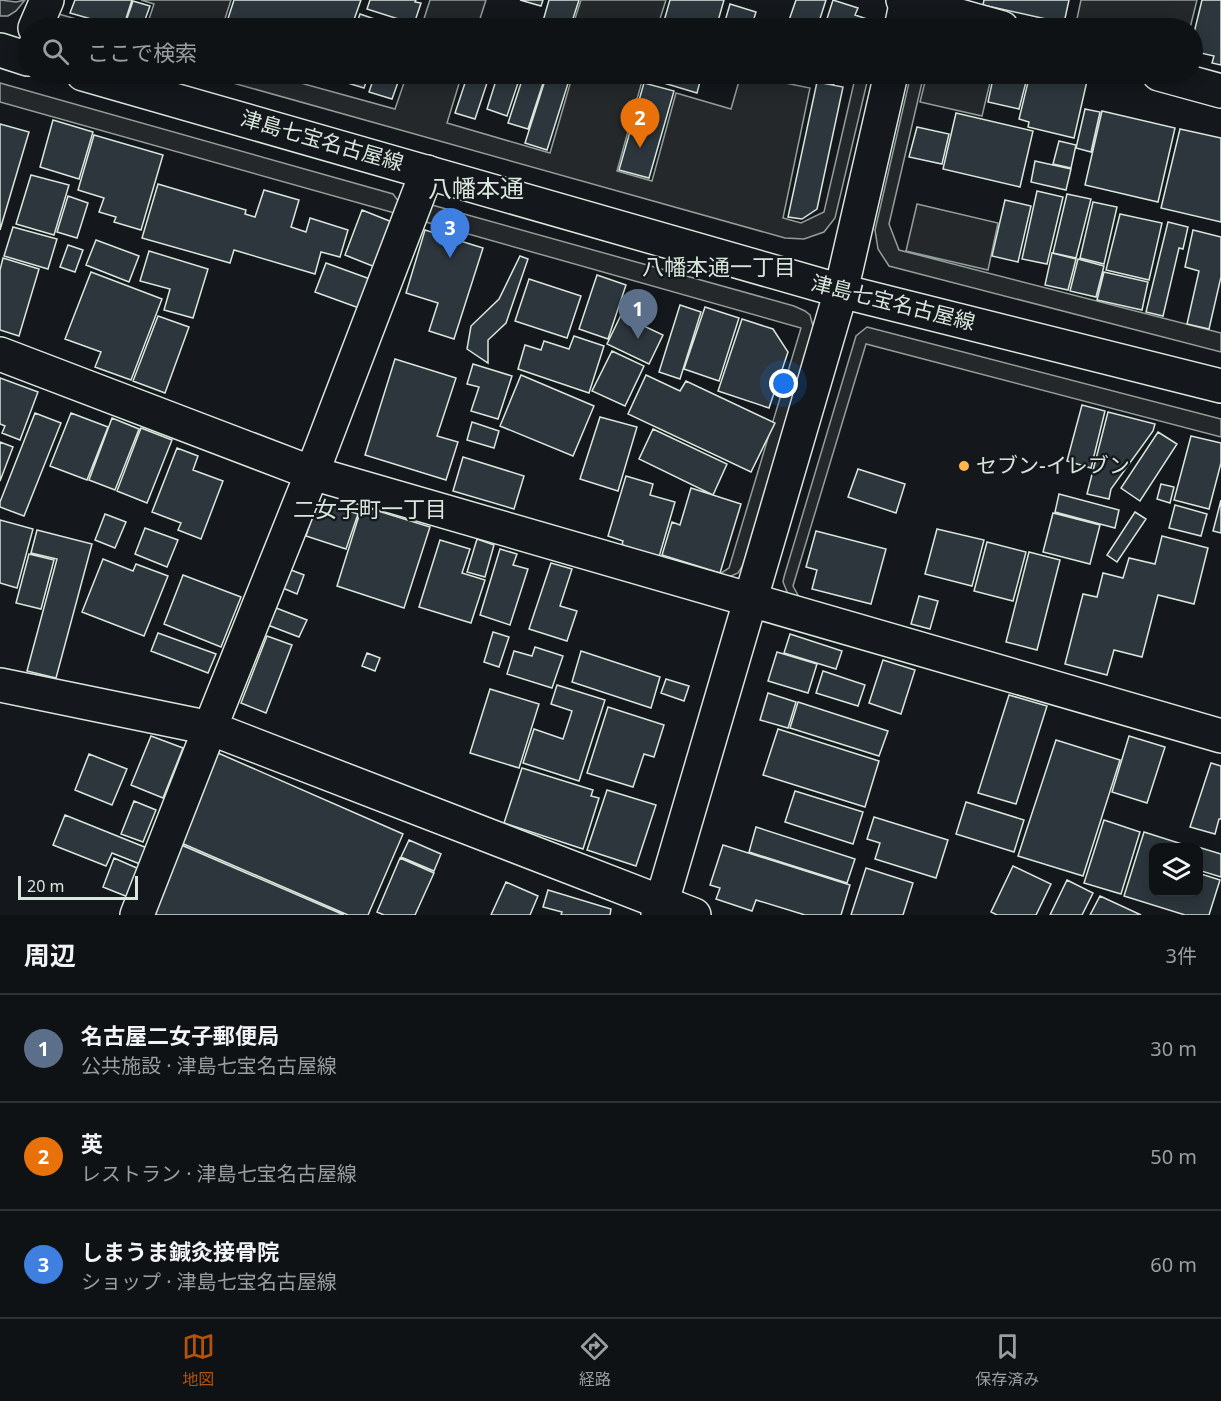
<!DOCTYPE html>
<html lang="ja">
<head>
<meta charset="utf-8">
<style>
  :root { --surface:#0f1215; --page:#181b1e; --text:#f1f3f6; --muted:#9b9ea0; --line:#2f3234; --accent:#b45309 }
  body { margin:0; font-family:"Noto Sans","Noto Sans JP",sans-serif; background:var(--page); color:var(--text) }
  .controls { position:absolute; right:18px; bottom:18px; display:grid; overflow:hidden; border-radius:12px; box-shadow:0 3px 15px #0003 }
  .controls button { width:54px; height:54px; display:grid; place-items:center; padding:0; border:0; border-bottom:2px solid var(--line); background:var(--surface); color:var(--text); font:30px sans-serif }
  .scale { position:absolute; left:18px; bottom:15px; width:120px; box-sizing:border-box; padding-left:6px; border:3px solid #d8e6dc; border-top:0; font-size:16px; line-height:21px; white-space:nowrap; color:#d8e6dc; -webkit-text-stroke:4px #14181c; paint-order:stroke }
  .you { position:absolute; left:784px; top:384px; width:21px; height:21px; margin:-15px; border:4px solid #fff; border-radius:50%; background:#1a73e8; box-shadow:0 0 0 9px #1a73e833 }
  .badge { display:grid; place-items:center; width:39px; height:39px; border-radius:50%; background:var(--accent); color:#fff; font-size:20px; font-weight:700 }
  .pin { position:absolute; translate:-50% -50px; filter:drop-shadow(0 2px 3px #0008) }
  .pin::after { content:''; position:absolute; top:32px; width:21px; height:18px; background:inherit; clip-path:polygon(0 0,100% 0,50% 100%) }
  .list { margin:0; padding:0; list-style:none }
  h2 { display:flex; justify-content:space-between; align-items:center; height:78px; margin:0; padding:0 24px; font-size:26px }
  h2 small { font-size:20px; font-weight:400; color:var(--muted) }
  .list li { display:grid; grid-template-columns:39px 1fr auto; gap:18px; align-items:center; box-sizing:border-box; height:108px; padding:0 24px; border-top:2px solid var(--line) }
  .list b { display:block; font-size:22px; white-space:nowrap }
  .list p { margin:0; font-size:20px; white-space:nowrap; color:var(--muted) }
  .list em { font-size:20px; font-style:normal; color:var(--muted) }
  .icon { flex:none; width:33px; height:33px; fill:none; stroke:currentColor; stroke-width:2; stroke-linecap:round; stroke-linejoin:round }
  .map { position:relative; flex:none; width:1221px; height:915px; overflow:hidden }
  .search { position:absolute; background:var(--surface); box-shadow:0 3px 15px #0003; left:18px; right:18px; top:18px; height:66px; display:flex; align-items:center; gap:15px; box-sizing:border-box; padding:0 21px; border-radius:33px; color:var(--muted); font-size:22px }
  .sheet { height:402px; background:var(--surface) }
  nav { display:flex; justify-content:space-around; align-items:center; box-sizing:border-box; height:84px; border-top:2px solid var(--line); background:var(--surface); font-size:16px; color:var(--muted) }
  nav a { display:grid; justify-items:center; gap:3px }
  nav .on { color:var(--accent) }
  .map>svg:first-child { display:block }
</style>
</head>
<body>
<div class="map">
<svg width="1221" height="915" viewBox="0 0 1221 915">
  <rect width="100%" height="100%" fill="#14181c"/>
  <path fill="#24282b" stroke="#939e99" stroke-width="1.5" d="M0,0L16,2L25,0L16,11L8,16H0Z
    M141,0H231L222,28H146L154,4Z
    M430,0H486L477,28H421Z
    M581,0H666L657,28H572Z
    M1081,0H1197L1190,28H1075Z
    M55,13L108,28H57Z
    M201,74H268L395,109L407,74H462L447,123L550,153L573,74H644L617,171L652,181L676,93L731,109L741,74L810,88L783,218L801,223L824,212L856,74H869L835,218L824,232L804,239L785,238Z
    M911,74H924L889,224L899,250L1221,333V352L889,266L878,249L875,230Z
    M927,74H992L982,116L920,102Z
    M0,83L393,194L399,202L398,214L0,102Z
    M917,204L998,223L988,270L906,251Z
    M432,205L794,306L805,311L810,315L814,330L743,565L738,573L731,576L718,575L729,568L801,328L419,220Z
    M867,327L1221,419V437L866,344L793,586L799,597L788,594L783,582L784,577L856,336Z"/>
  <path fill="#2c363c" stroke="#d8e6dc" stroke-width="1.5" d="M75,0H132L123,28L70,13Z
    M234,0H361L351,28H225Z
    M370,0H416L415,2L421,3L414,24L367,9Z
    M520,0H543L541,6Z
    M549,0H579L570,28H541Z
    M670,0H724L716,28H662Z
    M796,0H826L817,28H796L787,26Z
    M833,0L858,8L855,15L867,19L864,28H824Z
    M984,0H1069L1064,23L983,5Z
    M1202,0H1221V65L1212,63L1214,56L1192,51V41Z
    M133,1L150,6L142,28L124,27Z
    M730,4L756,12L751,28H723Z
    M360,14L386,23L384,28H355Z
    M392,21L415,28H390Z
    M311,74H336L334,81Z
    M340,74H369L364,88L338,80Z
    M375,74H401L392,99L369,92Z
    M468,74H490L475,119L455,113Z
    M498,74H521L507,116L487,109Z
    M524,74H546L528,129L508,123Z
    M547,74H571L547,150L525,143Z
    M648,74H702L697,93L647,78Z
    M784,74H836L834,84Z
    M994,74H1028L1019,109L988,102Z
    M1030,74H1057L1087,81L1074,138L1028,127L1029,122L1019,119Z
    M817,82L843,87L817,209L802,219L788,217Z
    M644,83L674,91L649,178L619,170Z
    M1085,109L1100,112L1091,152L1076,148Z
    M1102,111L1175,128L1158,202L1085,185Z
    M956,113L1033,131L1020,187L943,169Z
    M53,120L93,132L79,179L40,167Z
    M0,124L29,132L0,230Z
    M917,127L949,134L942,164L909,157Z
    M1180,129L1221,138V222L1161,208Z
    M94,135L163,155L141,230L114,222L116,217L99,212L104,198L78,190Z
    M1059,141L1076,145L1071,168L1053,164Z
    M1035,161L1071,169L1066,190L1031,182Z
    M31,175L69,185L54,235L16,224Z
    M158,184L246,210L245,214L255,217L264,190L299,200L291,227L306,232L310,218L348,230L340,257L321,252L315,274L234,250L230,263L142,238Z
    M1037,191L1063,197L1047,264L1022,259Z
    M1067,194L1091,199L1076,258L1053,253Z
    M68,196L88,203L77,238L57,232Z
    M1005,200L1031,206L1018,262L992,256Z
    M1093,202L1117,207L1104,264L1080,258Z
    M362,210L392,222L375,267L345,255Z
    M1120,214L1162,223L1149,280L1106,270Z
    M1168,222L1188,227L1183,249L1179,248L1163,316L1146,312Z
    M13,227L57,239L48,269L4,256Z
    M425,230L483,248L454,339L429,331L438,303L406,293Z
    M1193,230L1221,237V277L1209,329L1187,324L1199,271L1185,267Z
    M96,240L139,256L129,282L86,265Z
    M68,245L83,250L75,272L60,267Z
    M149,251L208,269L193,318L164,310L170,289L140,281Z
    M1052,253L1076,259L1068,290L1045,285Z
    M520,256L528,259L506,323L488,340V363L467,349L471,326L499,299Z
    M3,258L39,269L19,336L0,330V270Z
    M1078,259L1104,266L1096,297L1070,291Z
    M326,263L370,279L359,308L315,292Z
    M91,272L162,299L131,380L95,367L101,352L65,339Z
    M1104,272L1148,282L1142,310L1097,300Z
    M597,275L626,285L608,339L579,329Z
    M529,279L581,296L567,338L515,321Z
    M680,305L701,312L680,379L659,372Z
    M705,307L739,318L719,381L684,369Z
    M621,315L663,335L649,364L607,344Z
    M158,316L189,327L165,393L133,381Z
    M742,319L773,329L788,352L769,408L718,391Z
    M574,336L604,346L589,393L518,369L525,345L541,350L544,341L569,349Z
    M612,351L644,366L625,406L592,391Z
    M395,359L456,378L437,436L458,442L446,480L365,455Z
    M473,364L512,376L498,419L471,411L479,387L467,384Z
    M521,375L594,406L573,456L500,426Z
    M646,375L680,391L686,381L775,423L751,472L628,414Z
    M0,378L38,392L20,440L2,433L5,426L0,424Z
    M1082,405L1105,411L1091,468L1067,461Z
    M1108,412L1155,424L1153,431L1111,489L1109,499L1087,494Z
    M35,413L61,423L24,516L0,507V502Z
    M71,413L108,427L87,480L50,466Z
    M600,417L637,427L618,491L580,479Z
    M112,418L139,429L115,490L89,480Z
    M472,422L499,431L494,448L467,440Z
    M141,428L172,440L147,503L117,491Z
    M653,429L727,464L713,495L639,459Z
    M1158,432L1177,444L1140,501L1121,488Z
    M1191,436L1221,443V463L1209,509L1174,500Z
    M0,442L13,447L0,481Z
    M177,448L198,456L193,470L223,481L201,539L178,530L181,523L152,512Z
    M463,457L524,476L514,509L453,491Z
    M858,469L905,484L896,513L848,497Z
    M626,476L653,484L650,495L675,502L659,557L622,545L623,541L608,536Z
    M1161,484L1174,487L1170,503L1157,499Z
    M691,488L741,504L720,573L662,555L672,522L680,525Z
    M1059,494L1119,510L1115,528L1055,512Z
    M1221,500V533L1213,531Z
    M317,501L358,514L346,549L306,536Z
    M1175,505L1207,514L1201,536L1169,528Z
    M362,506L430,527L404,608L337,586Z
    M1135,512L1146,519L1117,562L1107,555Z
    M1053,513L1100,525L1090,564L1043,552Z
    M105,514L126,522L115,548L95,540Z
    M0,520L33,529L17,588L0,583Z
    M145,528L178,540L167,567L135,554Z
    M937,529L984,540L972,586L925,574Z
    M37,530L92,544L56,678L27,671L57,559L31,553Z
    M816,531L886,549L871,604L812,589L817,570L806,567Z
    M1162,536L1208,548L1194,604L1158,595L1142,657L1114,650L1107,675L1065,664L1083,594L1097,597L1103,573L1123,578L1129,558L1155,564Z
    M477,539L494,545L485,577L467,572Z
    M440,540L470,549L462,573L485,580L471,623L419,607Z
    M987,542L1026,552L1013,601L974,591Z
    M500,549L517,554L513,565L528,569L510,625L480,615Z
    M1029,552L1060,560L1037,650L1006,642Z
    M29,554L54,560L41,609L16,603Z
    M103,559L133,571L136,564L168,576L144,636L82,612Z
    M551,563L572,569L560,606L577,611L567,641L529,629Z
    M286,568L304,575L297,594L278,586Z
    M183,575L241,597L221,647L164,624Z
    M919,596L938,601L930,629L911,624Z
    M271,606L307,620L299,637L265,624Z
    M493,632L509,637L499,667L484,662Z
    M158,633L216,654L208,673L151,651Z
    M790,634L842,651L836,669L784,653Z
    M267,636L292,645L266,713L241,703Z
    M535,647L563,656L552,688L507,674L514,651L532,656Z
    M581,651L660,677L651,708L572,682Z
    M777,652L817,664L808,693L768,681Z
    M367,653L380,658L375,671L362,666Z
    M883,660L915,670L901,714L869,703Z
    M823,671L865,685L858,706L816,693Z
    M666,679L689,686L684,701L661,693Z
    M557,685L605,700L579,781L523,763L534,729L563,739L572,711L551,704Z
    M490,689L539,704L519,768L470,753Z
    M768,693L796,702L788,728L760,720Z
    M1009,695L1047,706L1016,804L978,793Z
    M798,702L888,731L879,756L790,728Z
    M608,707L664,725L654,757L644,754L633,787L587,773Z
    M778,729L879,761L865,807L763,775Z
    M151,736L183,748L163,798L131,785Z
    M1129,736L1165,747L1147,803L1112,792Z
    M1056,740L1120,760L1083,876L1018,856Z
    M218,753L403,834L368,915H348L179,842Z
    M89,754L127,769L112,805L75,790Z
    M1211,763L1221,766V819H1219L1215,834L1190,827Z
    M522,768L593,790L591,796L599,798L583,849L504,823Z
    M607,790L656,805L636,866L587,850Z
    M795,791L863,812L853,844L785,822Z
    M134,801L156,810L143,842L121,834Z
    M966,802L1024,820L1014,852L956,834Z
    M65,815L147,848L140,864L112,853L106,866L53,845Z
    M874,817L948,840L936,878L875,859L880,843L867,839Z
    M1104,820L1140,832L1121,894L1084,883Z
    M756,827L855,859L847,883L749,852Z
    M1144,832L1185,845L1184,848H1154V892H1198V873L1220,880L1209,915H1185L1124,896Z
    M409,840L441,854L434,871L401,857Z
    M179,844L344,915H151Z
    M1188,844L1221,854V877L1198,870V848H1187Z
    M723,845L850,885L841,915H805L756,900L752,911L716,899L720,888L710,885Z
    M114,858L139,869L128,897L103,887Z
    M400,858L434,873L415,915H384L377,912Z
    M1013,866L1051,884L1036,915H997L991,912Z
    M866,868L913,883L903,915H851Z
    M1067,880L1093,893L1082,915H1050Z
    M506,882L538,896L530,915H491Z
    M548,890L611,909L610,915H561L562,912L543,907Z
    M1100,896L1141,915H1090Z"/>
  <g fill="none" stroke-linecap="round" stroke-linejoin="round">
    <defs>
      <path id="street" d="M903,0L1002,28
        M35,28L47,0
        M1159,74L1221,91
        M0,354L312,473L1221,736
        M0,685L210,728L694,915
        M137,915L210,728L312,473L427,172"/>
      <path id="secondary" d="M901,28L907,0
        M0,50L28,59
        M83,74L841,291L1221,386
        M658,915L841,291L891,74"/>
    </defs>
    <use href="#street" stroke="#d8e6dc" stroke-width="36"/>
    <use href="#secondary" stroke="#d8e6dc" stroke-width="36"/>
    <use href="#street" stroke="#14181c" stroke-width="33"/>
    <use href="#secondary" stroke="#14181c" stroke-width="33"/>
  </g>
  <circle fill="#ffb74d" stroke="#14181c" stroke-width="2" cx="964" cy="466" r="6"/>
  <g text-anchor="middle" stroke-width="4.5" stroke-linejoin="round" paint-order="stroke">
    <g font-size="21" fill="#d8e6dc" stroke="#14181c">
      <text transform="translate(322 141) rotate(16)" y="7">津島七宝名古屋線</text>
      <text transform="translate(893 303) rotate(14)" y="7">津島七宝名古屋線</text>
    </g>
    <g font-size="21" fill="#d8e6dc" stroke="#14181c" text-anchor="start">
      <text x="976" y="473">セブン-イレブン</text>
    </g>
    <g font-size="22" fill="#d8e6dc" stroke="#14181c">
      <text x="719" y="275">八幡本通一丁目</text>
      <text x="370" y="517">二女子町一丁目</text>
    </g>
    <g font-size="24" fill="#d8e6dc" stroke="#14181c">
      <text x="476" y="197">八幡本通</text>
    </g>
  </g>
</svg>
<div class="controls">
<button><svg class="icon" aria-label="layers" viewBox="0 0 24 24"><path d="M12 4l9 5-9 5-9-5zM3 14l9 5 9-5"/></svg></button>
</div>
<div class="scale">20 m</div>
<div class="you"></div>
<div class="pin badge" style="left:638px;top:339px;background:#5c6f8a">1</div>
<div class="pin badge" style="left:640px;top:148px;background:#e8710a">2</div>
<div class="pin badge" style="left:450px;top:258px;background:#3f7fe0">3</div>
<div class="search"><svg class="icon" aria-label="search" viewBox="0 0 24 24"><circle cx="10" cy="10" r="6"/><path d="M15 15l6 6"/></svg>ここで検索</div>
</div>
<section class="sheet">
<h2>周辺<small>3件</small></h2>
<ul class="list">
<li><span class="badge" style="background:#5c6f8a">1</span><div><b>名古屋二女子郵便局</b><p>公共施設 · 津島七宝名古屋線</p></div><em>30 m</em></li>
<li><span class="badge" style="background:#e8710a">2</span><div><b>英</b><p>レストラン · 津島七宝名古屋線</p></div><em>50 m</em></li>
<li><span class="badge" style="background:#3f7fe0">3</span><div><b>しまうま鍼灸接骨院</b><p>ショップ · 津島七宝名古屋線</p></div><em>60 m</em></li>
</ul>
</section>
<nav>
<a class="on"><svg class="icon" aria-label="map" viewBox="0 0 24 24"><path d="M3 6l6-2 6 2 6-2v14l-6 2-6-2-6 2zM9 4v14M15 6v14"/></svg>地図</a>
<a><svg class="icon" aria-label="directions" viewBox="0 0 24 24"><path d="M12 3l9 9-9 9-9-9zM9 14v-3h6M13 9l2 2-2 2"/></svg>経路</a>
<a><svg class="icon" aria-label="saved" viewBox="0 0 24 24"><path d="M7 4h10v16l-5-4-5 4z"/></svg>保存済み</a>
</nav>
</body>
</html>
